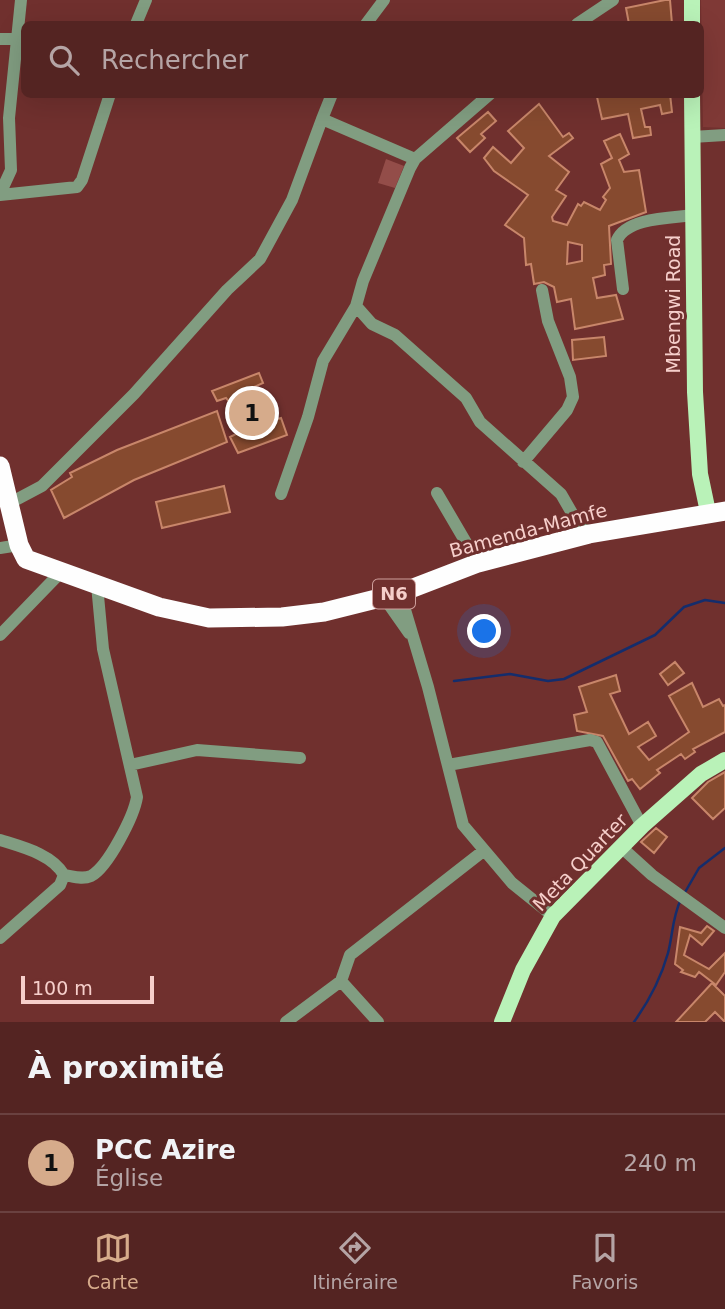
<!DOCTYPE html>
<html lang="fr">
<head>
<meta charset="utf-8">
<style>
  :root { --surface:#542422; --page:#5a2c2a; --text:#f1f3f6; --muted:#b5a4a5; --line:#6a4140; --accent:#d6ab8b }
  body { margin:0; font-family:"DejaVu Sans",sans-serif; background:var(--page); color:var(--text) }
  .scale { position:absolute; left:21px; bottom:18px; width:133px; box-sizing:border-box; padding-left:7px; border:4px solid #f6cfcb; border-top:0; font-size:19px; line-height:24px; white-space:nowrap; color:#f6cfcb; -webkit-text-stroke:5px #70302e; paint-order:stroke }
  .you { position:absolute; left:485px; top:632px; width:24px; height:24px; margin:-18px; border:5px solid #fff; border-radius:50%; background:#1a73e8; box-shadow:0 0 0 10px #1a73e833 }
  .badge { display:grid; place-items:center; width:46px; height:46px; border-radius:50%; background:var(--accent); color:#111; font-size:23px; font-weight:700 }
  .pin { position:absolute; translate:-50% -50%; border:4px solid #fff; box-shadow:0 2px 7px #0006 }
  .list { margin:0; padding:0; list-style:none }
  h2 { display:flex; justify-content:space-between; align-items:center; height:91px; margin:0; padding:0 28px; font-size:30px }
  h2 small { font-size:23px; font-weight:400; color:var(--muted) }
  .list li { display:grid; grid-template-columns:46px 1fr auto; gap:21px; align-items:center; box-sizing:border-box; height:98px; padding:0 28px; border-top:2px solid var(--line) }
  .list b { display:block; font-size:26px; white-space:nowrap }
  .list p { margin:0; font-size:23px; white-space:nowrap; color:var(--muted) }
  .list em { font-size:23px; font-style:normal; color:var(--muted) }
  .icon { flex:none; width:38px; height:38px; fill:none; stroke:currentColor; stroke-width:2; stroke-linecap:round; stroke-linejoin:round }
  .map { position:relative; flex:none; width:725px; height:1022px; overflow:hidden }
  .search { position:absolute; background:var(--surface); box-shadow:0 7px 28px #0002; left:21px; right:21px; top:21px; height:77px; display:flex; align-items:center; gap:18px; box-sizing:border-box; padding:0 24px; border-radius:10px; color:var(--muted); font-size:26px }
  .sheet { height:189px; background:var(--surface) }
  nav { display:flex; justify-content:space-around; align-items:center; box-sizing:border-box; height:98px; border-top:2px solid var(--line); background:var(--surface); font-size:19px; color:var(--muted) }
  nav a { display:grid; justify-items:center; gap:4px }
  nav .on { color:var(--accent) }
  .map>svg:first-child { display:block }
</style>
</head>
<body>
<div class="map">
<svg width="725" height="1022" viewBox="0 0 725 1022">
  <rect width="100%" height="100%" fill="#70302e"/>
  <path fill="#7f3936" d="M701,0H725V128L703,127Z"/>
  <path fill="#934d49" d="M386,159L404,166L395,188L378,183Z"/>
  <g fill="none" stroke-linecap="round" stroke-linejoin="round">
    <path stroke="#142d6c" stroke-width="2.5" d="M454,681L510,674L548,681L564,679L655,635L684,607L705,600L725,603
      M684,894L699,868L725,848
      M634,1022C649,1001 661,978 668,953C673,934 672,918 681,899"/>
  </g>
  <path fill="#864a2f" stroke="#c8866a" stroke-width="2" fill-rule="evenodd" d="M665,0H670L672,24H629L626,8Z
    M608,94H670L672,112L662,114L660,105L641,109L645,127H650L651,135L633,138L628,114L602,119L597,97Z
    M539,104L563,137L569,133L573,138L549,156L569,172L556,190L566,196L552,217L553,221L567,225L578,204L581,206L584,202L600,210L606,200L603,197L610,188L601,164L612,158L604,141L620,134L629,154L619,160L624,172L639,170L646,212L609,226L611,264L604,265L605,275L593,278L597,298L616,295L623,319L575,329L571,299L557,302L554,287L544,282L534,284L531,264L526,265L524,238L505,225L528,195L494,171L484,158L493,147L511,163L524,148L508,131ZM568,242L582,245V261L567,264Z
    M488,112L496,121L481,134L485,138L470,152L457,138Z
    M604,337L606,356L573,360L572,340Z
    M259,373L263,383L254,387L257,399L274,420L281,418L287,435L238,453L230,437L238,433L234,408L226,398L217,401L212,391Z
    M217,411L227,442L134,480L64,518L51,490L72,477L70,473L117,450Z
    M224,486L230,512L162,528L156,502Z
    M675,662L684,673L668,685L660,674Z
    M616,675L620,691L610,694L629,734L648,722L656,736L638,747L649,760L689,732L669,696L692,683L703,707L719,699L723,706L725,705V732L693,749L695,752L685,759L681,754L657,770L660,773L640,789L632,779L628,781L603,736L577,731L574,715L587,712L579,687Z
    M725,772V808L713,819L692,798L708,782Z
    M656,828L667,837L654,853L641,842Z
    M707,926L714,931L702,945L690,935L684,955L709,969L725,953V972L716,985L699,972L695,977L681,972L683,970L675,964L680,927L701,933Z
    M712,983L725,996V1022L715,1012L705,1022H676Z"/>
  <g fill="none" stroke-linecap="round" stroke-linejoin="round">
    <path stroke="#819d81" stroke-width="12" d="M136,24L146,0
      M366,24L384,0
      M577,24L613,0
      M0,39H19
      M322,119L332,94
      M692,137L725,135
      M0,194L11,170L9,118L21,0
      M0,195L77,187L82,180L110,94
      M623,289L617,240C627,217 673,218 694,215
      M356,306L372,324L395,335L466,398L480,422L561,494L576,520L589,534
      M523,462L567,410L573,397L570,377L548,321L542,290
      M437,493L478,563
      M281,494L308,417L323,361L356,306L363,281L410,168L415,159L490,94
      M10,503L42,486L134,394L227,290L260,259L292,200L322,119L415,159
      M0,548L19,545
      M400,593L428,687L463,825L512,883L553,916
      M383,596L409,633
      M0,635L62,571
      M130,765L197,750L300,758
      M448,765L590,740L597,742L642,826
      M0,840C22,847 52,854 64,875L60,885L0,938
      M620,846L652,875L725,928
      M64,875C72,876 82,880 91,876C108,867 134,816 137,797L103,649L97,585
      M341,981L350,955L482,852
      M286,1022L341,981L378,1022"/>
    <path stroke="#b9f2b8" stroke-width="16" d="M692,0V24
      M692,94L695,392L700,474L708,512
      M502,1022L523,970L553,916L642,826L701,774L725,760"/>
    <path stroke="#fefefe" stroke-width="19" d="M0,466L19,545L26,559L159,607L209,618L282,617L324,612L400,593L478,563L589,534L725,511"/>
  </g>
  <g text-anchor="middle" stroke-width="6" stroke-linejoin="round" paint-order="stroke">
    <rect fill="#70302e" stroke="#ce9f9c" stroke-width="2" x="373" y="579.5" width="42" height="29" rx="5"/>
    <g font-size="18" font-weight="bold" fill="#f6cfcb">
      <text x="394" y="600">N6</text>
    </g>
    <g font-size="19" fill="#f6cfcb" stroke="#70302e">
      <text transform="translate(673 304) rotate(-90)" y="7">Mbengwi Road</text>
      <text transform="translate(528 530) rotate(-15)" y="7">Bamenda-Mamfe</text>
      <text transform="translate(580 862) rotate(-46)" y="7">Meta Quarter</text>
    </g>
  </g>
</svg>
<div class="scale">100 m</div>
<div class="you"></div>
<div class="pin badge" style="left:252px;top:413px">1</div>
<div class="search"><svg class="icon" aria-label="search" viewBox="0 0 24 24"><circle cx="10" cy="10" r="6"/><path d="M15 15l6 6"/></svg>Rechercher</div>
</div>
<section class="sheet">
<h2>À proximité<small></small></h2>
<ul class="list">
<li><span class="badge">1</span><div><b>PCC Azire</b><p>Église</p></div><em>240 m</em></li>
</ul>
</section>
<nav>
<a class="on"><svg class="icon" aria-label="map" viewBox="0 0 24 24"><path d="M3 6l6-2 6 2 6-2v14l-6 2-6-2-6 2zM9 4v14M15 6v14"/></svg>Carte</a>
<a><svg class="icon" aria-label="directions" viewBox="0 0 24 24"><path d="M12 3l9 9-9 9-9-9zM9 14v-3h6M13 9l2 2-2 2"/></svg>Itinéraire</a>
<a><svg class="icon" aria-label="saved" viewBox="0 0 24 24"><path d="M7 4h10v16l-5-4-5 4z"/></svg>Favoris</a>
</nav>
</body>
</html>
